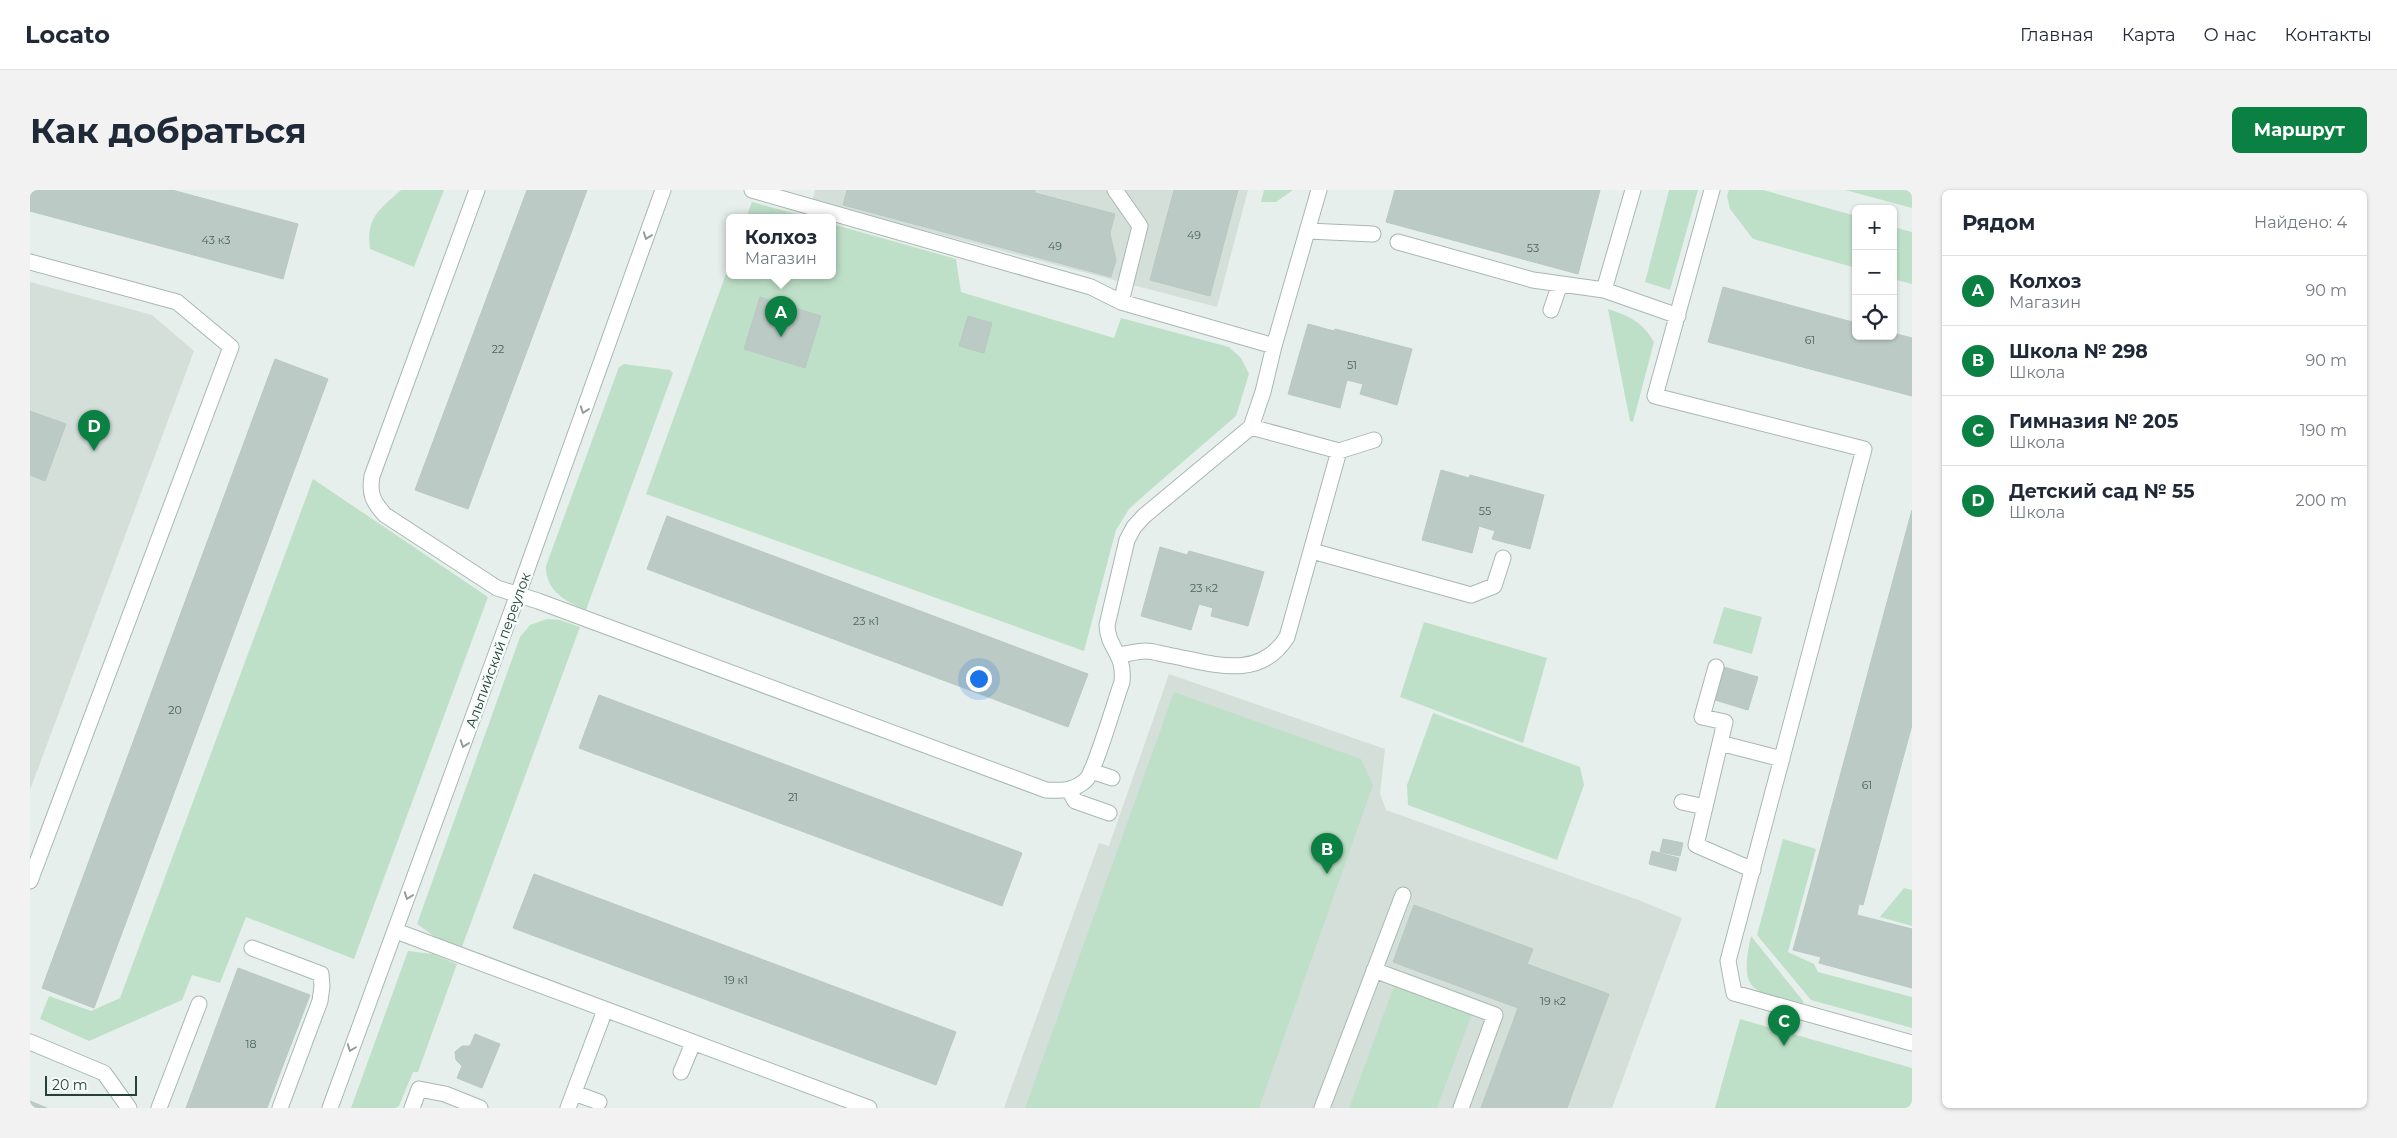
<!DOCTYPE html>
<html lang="ru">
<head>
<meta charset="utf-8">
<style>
  :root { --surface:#fff; --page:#f2f2f3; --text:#1f2937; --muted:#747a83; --line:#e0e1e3; --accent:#0b8043 }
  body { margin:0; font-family:Montserrat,sans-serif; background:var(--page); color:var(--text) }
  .controls { position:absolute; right:15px; top:15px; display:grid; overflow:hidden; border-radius:8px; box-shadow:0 1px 4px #0004 }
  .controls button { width:45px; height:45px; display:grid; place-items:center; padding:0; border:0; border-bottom:1px solid var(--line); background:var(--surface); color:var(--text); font:25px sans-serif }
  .scale { position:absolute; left:15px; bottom:12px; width:92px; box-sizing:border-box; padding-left:5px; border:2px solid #24423a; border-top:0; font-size:14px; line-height:18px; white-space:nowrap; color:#24423a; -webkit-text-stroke:4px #f7fbf9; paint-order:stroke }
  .you { position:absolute; left:948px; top:488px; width:18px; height:18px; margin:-12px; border:4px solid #fff; border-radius:50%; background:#1a73e8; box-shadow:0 0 0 8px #1a73e833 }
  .badge { display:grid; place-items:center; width:32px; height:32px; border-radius:50%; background:var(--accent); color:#fff; font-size:16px; font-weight:700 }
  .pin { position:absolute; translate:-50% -41px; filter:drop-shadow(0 1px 2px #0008) }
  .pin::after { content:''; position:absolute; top:26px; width:18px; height:15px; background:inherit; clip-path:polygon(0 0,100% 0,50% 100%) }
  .popup { position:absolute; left:696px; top:24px; width:110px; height:65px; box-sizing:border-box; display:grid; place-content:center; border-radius:8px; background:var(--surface); filter:drop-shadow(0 1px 4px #0005); font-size:16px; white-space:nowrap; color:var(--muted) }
  .popup b { font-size:19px; color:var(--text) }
  .popup::after { content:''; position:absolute; left:50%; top:100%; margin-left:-10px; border:10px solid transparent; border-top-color:var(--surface) }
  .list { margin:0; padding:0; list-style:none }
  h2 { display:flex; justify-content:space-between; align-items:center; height:65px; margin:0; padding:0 20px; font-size:21px }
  h2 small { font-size:16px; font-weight:400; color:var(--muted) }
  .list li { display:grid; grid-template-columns:32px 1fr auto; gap:15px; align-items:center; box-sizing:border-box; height:70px; padding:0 20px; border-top:1px solid var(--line) }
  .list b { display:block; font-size:19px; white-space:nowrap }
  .list p { margin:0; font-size:16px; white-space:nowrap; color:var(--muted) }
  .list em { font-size:16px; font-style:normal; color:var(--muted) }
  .icon { flex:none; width:28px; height:28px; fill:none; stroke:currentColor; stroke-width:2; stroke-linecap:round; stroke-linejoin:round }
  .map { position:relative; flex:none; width:1882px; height:918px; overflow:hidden; border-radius:8px }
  header { display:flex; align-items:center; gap:30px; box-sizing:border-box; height:70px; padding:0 25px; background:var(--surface); border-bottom:1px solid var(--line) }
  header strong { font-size:24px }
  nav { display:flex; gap:28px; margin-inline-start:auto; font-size:18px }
  .intro { display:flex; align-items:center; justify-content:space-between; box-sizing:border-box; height:120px; padding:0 30px }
  h1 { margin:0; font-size:35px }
  .button { padding:12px 22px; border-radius:8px; background:var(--accent); color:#fff; font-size:18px; font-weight:700 }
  main { display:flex; gap:30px; padding:0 30px }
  aside { flex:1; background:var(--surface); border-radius:8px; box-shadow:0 1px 4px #0004 }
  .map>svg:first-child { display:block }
</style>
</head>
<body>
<header>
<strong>Locato</strong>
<nav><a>Главная</a><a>Карта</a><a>О нас</a><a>Контакты</a></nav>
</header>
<div class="intro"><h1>Как добраться</h1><a class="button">Маршрут</a></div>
<main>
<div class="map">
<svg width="1882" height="918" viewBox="0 0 1882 918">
  <rect width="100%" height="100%" fill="#e6efeb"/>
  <path fill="#d4dfda" d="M785,0H1218L1187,117L782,11Z
    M0,92L122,125L164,161L0,600Z
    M1139,484L1355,559L1350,604L1356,620L1611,711L1652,728L1582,918H974L1069,653L1079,656Z"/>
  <path fill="#bfe0c8" d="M371,0H414L384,77L340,59C336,27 349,20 371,0Z
    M1234,0H1263L1246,12H1231Z
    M1639,0H1668L1640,100L1615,92Z
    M1699,0H1733L1826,26V78L1723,49L1700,19L1697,6Z
    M1815,0H1882V18Z
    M722,12L780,28H716Z
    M802,34L926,69L931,102L1084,148L1091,128L1199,157L1211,168L1219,184L1206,226L1119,301L1099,319L1086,340L1054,461L616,304L700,73V86H802Z
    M1863,37L1882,42V94L1863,89Z
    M1578,119C1599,126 1613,132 1624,152L1603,232L1600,231Z
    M594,174L640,180L643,183L556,420C536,412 515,400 516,376L589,177Z
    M283,289L458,407L324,769L216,727L190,793L162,785L152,810L59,851L10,829L19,806L61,821L90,808Z
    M1694,417L1732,427L1722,464L1683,453Z
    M517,429L530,430L550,437L432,757L408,749L387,734L490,447L500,435Z
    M1394,432L1517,468L1493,553L1370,507Z
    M1144,502L1331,569L1343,595L1229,918H995Z
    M1403,523L1550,577L1554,595L1527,670L1378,615L1377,595Z
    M1753,649L1786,659L1758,762L1784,774L1788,782L1882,807V838L1781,810L1727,745Z
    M1874,698L1882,700V736L1850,727Z
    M1721,746L1773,811L1774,814C1724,801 1708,805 1721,746Z
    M378,761L403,764L427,774L388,882H383L369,916L366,918H321Z
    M1364,796L1442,824L1407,918H1319Z
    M1710,829L1882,878V918H1685Z"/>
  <path fill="#bbcac4" stroke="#b8c9c2" d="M0,0H142L268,34L253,89L0,21Z
    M497,0H557L438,319L385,300Z
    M817,0H1005V3L1085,24L1080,43L1086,70L1081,87L813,15Z
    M1144,0H1208L1180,106L1120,90Z
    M1365,0H1570L1548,84L1356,32Z
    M1693,97L1826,133V146H1863V143L1882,148V206L1678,152Z
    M730,107L791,126L775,178L714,159Z
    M938,126L962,133L954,163L929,156Z
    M1278,134L1304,141L1305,139L1382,159L1367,215L1330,204L1333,194L1317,190L1310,218L1258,204Z
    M245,169L298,189L64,818L12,798Z
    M0,221L36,234L15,291L0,285Z
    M1411,280L1439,288L1440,285L1514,305L1500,359L1462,349L1465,341L1449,336L1442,363L1392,350Z
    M1882,320V535L1833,715L1829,714L1827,725L1882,739V798L1789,773L1791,767L1763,760Z
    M637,326L1058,484L1038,537L617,379Z
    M1130,357L1157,365L1159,361L1234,382L1218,436L1181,426L1183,418L1169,414L1161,440L1111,426Z
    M1694,477L1728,487L1718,520L1685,510Z
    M569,505L992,663L972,716L549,558Z
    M1633,649L1653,653L1650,666L1630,662Z
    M1622,661L1649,668L1646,681L1619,674Z
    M504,684L926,842L906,895L483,738Z
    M1384,715L1503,759L1497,774L1579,804L1537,918H1451L1488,818L1363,772Z
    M208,778L280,805L250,883L237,918H156Z
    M445,844L470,854L452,898L427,888L432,876L426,870L425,862L432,856H440Z
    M0,911L12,916L17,918H0Z"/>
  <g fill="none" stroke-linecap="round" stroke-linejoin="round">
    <defs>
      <path id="lane" d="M447,0L342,286C339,304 343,312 355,325L467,398L508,411L1016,600C1031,601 1044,601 1056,590C1065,581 1086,508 1092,492C1095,462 1078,460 1077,435L1097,350L1104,337L1114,326L1221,237L1233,202L1244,156L1289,0
        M722,0L1061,97L1091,112L1244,156
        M1085,0L1110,36L1091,112
        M1682,0L1625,206L1834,259L1698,771L1704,803L1882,853
        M1278,41L1343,44
        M1368,52L1503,90L1574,100L1648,126
        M0,72L147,112L201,157L0,691
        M1574,100L1603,0
        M1521,120L1530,94
        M1221,237L1309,261L1344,250
        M1282,361L1441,405L1464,396L1473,368
        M1089,465C1098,464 1107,461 1116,461C1123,461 1131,464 1138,465C1181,473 1229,492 1257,447L1309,261
        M1686,477L1672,527L1695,532L1690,553
        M1061,581L1082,588
        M1039,600L1045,611L1079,623
        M1652,612L1675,617
        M1723,680L1666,655L1690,553L1752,569
        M366,741L839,918
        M222,758L291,784L292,796L290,811L250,918
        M1344,780L1465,825L1431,918
        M0,852L74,883L99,918
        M651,882L663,853
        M544,903L569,912
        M129,918L169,814
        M382,918L389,899L415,904L450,918
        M538,918L575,820
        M1292,918L1373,705"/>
      <path id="street" d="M300,918L488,404L633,0"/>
    </defs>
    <use href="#lane" stroke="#a8b8b2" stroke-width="17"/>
    <use href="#street" stroke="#a8b8b2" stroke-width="17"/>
    <use href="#lane" stroke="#fff" stroke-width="15"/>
    <use href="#street" stroke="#fff" stroke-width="15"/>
  </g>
  <defs><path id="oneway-chevron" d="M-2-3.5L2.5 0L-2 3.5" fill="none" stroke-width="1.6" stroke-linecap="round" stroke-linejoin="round" transform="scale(1.25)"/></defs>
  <g stroke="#92a09c">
    <use href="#oneway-chevron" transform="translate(617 46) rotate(110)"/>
    <use href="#oneway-chevron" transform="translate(554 220) rotate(110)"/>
    <use href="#oneway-chevron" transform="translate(434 554) rotate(110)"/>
    <use href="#oneway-chevron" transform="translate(378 706) rotate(110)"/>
    <use href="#oneway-chevron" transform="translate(321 858) rotate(111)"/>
  </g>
  <g text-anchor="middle" stroke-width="5" stroke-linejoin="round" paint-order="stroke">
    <g font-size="11" fill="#4a645c">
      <text x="1164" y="49">49</text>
      <text x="186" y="54">43 к3</text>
      <text x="1025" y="60">49</text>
      <text x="1503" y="62">53</text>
      <text x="1780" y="154">61</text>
      <text x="468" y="163">22</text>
      <text x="1322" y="179">51</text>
      <text x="1455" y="325">55</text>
      <text x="1174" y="402">23 к2</text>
      <text x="836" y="435">23 к1</text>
      <text x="145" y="524">20</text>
      <text x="1837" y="599">61</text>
      <text x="763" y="611">21</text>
      <text x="706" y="794">19 к1</text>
      <text x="1523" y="815">19 к2</text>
      <text x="221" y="858">18</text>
    </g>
    <g font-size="14" fill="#24423a" stroke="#f7fbf9">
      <text transform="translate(468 460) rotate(-70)" y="5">Альпийский переулок</text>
    </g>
  </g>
</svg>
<div class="controls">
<button>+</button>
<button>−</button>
<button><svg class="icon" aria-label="locate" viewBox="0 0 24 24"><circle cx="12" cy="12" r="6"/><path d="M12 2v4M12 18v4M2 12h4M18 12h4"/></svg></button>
</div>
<div class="scale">20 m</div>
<div class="you"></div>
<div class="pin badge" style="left:751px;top:147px">A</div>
<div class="popup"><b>Колхоз</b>Магазин</div>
<div class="pin badge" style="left:1297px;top:684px">B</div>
<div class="pin badge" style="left:1754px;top:856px">C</div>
<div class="pin badge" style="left:64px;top:261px">D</div>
</div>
<aside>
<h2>Рядом<small>Найдено: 4</small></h2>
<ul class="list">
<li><span class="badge">A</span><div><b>Колхоз</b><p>Магазин</p></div><em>90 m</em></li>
<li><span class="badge">B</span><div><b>Школа № 298</b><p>Школа</p></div><em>90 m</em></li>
<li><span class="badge">C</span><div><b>Гимназия № 205</b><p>Школа</p></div><em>190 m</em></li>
<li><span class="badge">D</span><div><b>Детский сад № 55</b><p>Школа</p></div><em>200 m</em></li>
</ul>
</aside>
</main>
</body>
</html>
